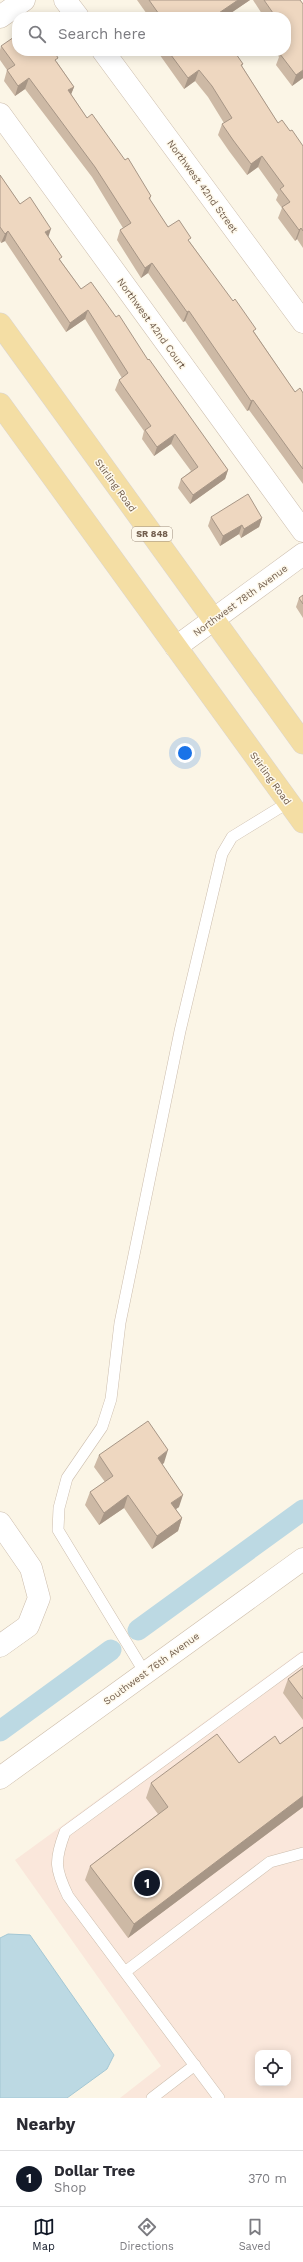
<!DOCTYPE html>
<html lang="en">
<head>
<meta charset="utf-8">
<style>
  :root { --surface:#fff; --page:#f7f7f7; --text:#2b2b33; --muted:#7c7c81; --line:#e1e1e2; --accent:#111827 }
  body { margin:0; font-family:"Work Sans",sans-serif; background:var(--page); color:var(--text) }
  .controls { position:absolute; right:12px; bottom:12px; display:grid; overflow:hidden; border-radius:8px; box-shadow:0 2px 10px #0003 }
  .controls button { width:36px; height:36px; display:grid; place-items:center; padding:0; border:0; border-bottom:1px solid var(--line); background:var(--surface); color:var(--text); font:20px sans-serif }
  .you { position:absolute; left:185px; top:753px; width:14px; height:14px; margin:-10px; border:3px solid #fff; border-radius:50%; background:#1a73e8; box-shadow:0 0 0 6px #1a73e833 }
  .badge { display:grid; place-items:center; width:26px; height:26px; border-radius:50%; background:var(--accent); color:#fff; font-size:13px; font-weight:700 }
  .pin { position:absolute; translate:-50% -50%; border:2px solid #fff; box-shadow:0 1px 4px #0006 }
  .list { margin:0; padding:0; list-style:none }
  h2 { display:flex; justify-content:space-between; align-items:center; height:52px; margin:0; padding:0 16px; font-size:17px }
  h2 small { font-size:13px; font-weight:400; color:var(--muted) }
  .list li { display:grid; grid-template-columns:26px 1fr auto; gap:12px; align-items:center; box-sizing:border-box; height:56px; padding:0 16px; border-top:1px solid var(--line) }
  .list b { display:block; font-size:15px; white-space:nowrap }
  .list p { margin:0; font-size:13px; white-space:nowrap; color:var(--muted) }
  .list em { font-size:13px; font-style:normal; color:var(--muted) }
  .icon { flex:none; width:22px; height:22px; fill:none; stroke:currentColor; stroke-width:2; stroke-linecap:round; stroke-linejoin:round }
  .map { position:relative; flex:none; width:303px; height:2098px; overflow:hidden }
  .search { position:absolute; background:var(--surface); box-shadow:0 2px 10px #0003; left:12px; right:12px; top:12px; height:44px; display:flex; align-items:center; gap:10px; box-sizing:border-box; padding:0 14px; border-radius:16px; color:var(--muted); font-size:15px }
  .sheet { height:108px; background:var(--surface) }
  nav { display:flex; justify-content:space-around; align-items:center; box-sizing:border-box; height:56px; border-top:1px solid var(--line); background:var(--surface); font-size:11px; color:var(--muted) }
  nav a { display:grid; justify-items:center; gap:2px }
  nav .on { color:var(--accent) }
  .map>svg:first-child { display:block }
</style>
</head>
<body>
<div class="map">
<svg width="303" height="2098" viewBox="0 0 303 2098">
  <rect width="100%" height="100%" fill="#fbf5e6"/>
  <path fill="#fae7db" fill-rule="evenodd" d="M303,1650V2098H120L161,2066L15,1860ZM258,2053H288V2083H258Z"/>
  <path fill="#bcd9e3" stroke="#a3c7d4" d="M8,1934L30,1935L114,2055L107,2069L67,2098H0V1938Z"/>
  <g fill="none" stroke-linecap="round" stroke-linejoin="round">
    <path stroke="#bcd9e3" stroke-width="21" d="M138,1630L303,1510
      M0,1731L111,1650"/>
    <defs>
      <path id="lane" d="M145,1673L58,1530L59,1508L67,1478L102,1427L111,1399L120,1323L180,1031L222,854L232,837L289,802
        M125,1972L270,1862L303,1853
        M152,2098L195,2065
        M219,2098L68,1896C55,1869 54,1861 65,1832L303,1658"/>
      <path id="street" d="M65,0L78,17
        M0,17L24,0
        M103,51L303,322
        M0,114L303,531
        M176,647L303,554
        M0,1523L31,1568L39,1598L28,1626L0,1646"/>
      <path id="secondary" d="M0,1778L303,1559"/>
      <path id="primary" d="M0,324L303,743
        M0,404L303,822"/>
    </defs>
    <use href="#lane" stroke="#ccbdad" stroke-width="12"/>
    <use href="#street" stroke="#ccbdad" stroke-width="23"/>
    <use href="#secondary" stroke="#cebeab" stroke-width="23"/>
    <use href="#primary" stroke="#dad5d1" stroke-width="23"/>
    <use href="#lane" stroke="#fff" stroke-width="11"/>
    <use href="#street" stroke="#fff" stroke-width="22"/>
    <use href="#secondary" stroke="#fff" stroke-width="22"/>
    <use href="#primary" stroke="#f4dea4" stroke-width="22"/>
  </g>
  <path fill="#cdb9a5" d="M137,0H250L225,17H149Z
    M253,0H300L303,4V78L292,86L276,65L279,57L275,51H286V17H264Z
    M1,46L57,62L74,87L71,94L87,118L151,196L150,200L168,227L190,242L255,333L295,392L303,393V484L249,410L247,411L185,321L183,322L148,273L141,278L117,240L120,230L123,228L92,177L25,89L15,96L4,81L7,70L0,60V50Z
    M157,51H234L243,64L242,66L278,123L290,131L303,146V248L297,239L295,241L278,218L282,208L276,200L278,195L258,167L247,175L229,151L218,135L222,124L224,123L208,97L195,81L184,89Z
    M0,175L20,204L48,237L61,261L81,289L116,317L228,470L225,479L190,504L178,488L181,479L191,471L171,444L154,456L142,439L144,431L115,390L119,380L122,378L85,319L66,332L5,241L1,243L0,241Z
    M211,517L262,518L259,527L241,538L239,534L220,546L208,526Z
    M303,595V618L296,607L299,598Z
    M99,1455L164,1463L162,1464L179,1507L176,1509L182,1518L178,1531L152,1549L124,1508L99,1525L85,1505L90,1492L105,1482L94,1467Z
    M303,1668V1720L283,1693L288,1679Z
    M303,1727V1807L128,1938L85,1880L90,1866L158,1814L146,1798L151,1783L239,1763L280,1744Z"/>
  <path fill="#a79686" d="M238,0H250L225,17H213Z
    M199,70L195,81L184,89L188,78Z
    M303,70V78L292,86L296,75Z
    M29,78L25,89L15,96L18,86Z
    M74,87L70,97L68,90Z
    M262,156L258,167L247,175L251,164Z
    M301,228L297,239L295,241L299,230Z
    M51,229L48,238L45,232Z
    M8,231L5,241L1,243L5,234Z
    M152,263L148,273L141,278L145,268Z
    M88,310L85,319L66,332L70,323Z
    M189,311L185,321L183,322L187,312Z
    M253,400L249,410L247,411L251,401Z
    M175,434L171,444L154,456L157,447Z
    M228,470L225,479L190,504L193,495Z
    M262,518L259,527L241,538L244,529Z
    M242,525L239,534L220,546L223,536Z
    M168,1450L164,1463L153,1470L158,1458Z
    M128,1495L124,1508L99,1525L104,1513Z
    M183,1495L179,1507L167,1515L171,1503Z
    M182,1518L178,1531L152,1549L157,1536Z
    M303,1796V1807L128,1938L134,1924Z"/>
  <path fill="#eed7c0" stroke="#a79686" d="M149,0H238L213,17H161Z
    M264,0H300L303,4V70L296,75L280,54L285,51H286V17H267L273,13Z
    M17,35V51H54L58,58L55,60L74,87L68,90L87,118L92,114L125,160L128,158L151,196L149,198L168,227L179,220L191,238L188,240L233,301L235,299L256,329L253,331L295,392L300,388L303,393V469L253,400L251,401L189,311L187,312L152,263L145,268L120,230L131,223L95,167L29,78L18,86L7,70L15,65L1,46Z
    M168,51H234L243,64L241,65L278,123L282,120L290,131L292,130L303,146V231L301,228L299,230L282,207L290,202L280,189L284,186L262,156L251,164L233,140L222,124L232,118L212,86L199,70L188,78Z
    M0,175L20,204L30,197L51,229L45,232L62,257L59,259L81,289L91,282L116,317L119,315L148,360L149,359L228,470L193,495L181,479L198,467L175,434L157,447L145,430L151,426L119,380L128,373L88,310L70,323L8,231L5,234L0,227Z
    M248,494L262,518L244,529L242,525L223,536L211,517Z
    M303,595V604L299,598Z
    M148,1421L168,1450L158,1458L183,1495L171,1503L182,1518L157,1536L128,1495L104,1513L90,1492L113,1476L99,1455Z
    M303,1668V1699L288,1679Z
    M303,1727V1796L134,1924L90,1866L168,1807L151,1783L217,1734L239,1763L275,1736L280,1744Z"/>
  <g text-anchor="middle" stroke-width="3" stroke-linejoin="round" paint-order="stroke">
    <rect fill="#fef9ec" stroke="#9c8c7d" stroke-width="1" x="132" y="527" width="40" height="14" rx="3"/>
    <g font-size="9" font-weight="bold" fill="#725e4d">
      <text x="152" y="537">SR 848</text>
    </g>
    <g font-size="10" fill="#725e4d" stroke="#fef9ec">
      <text transform="translate(203 186) rotate(54)" y="4">Northwest 42nd Street</text>
      <text transform="translate(152 323) rotate(54)" y="4">Northwest 42nd Court</text>
      <text transform="translate(116 485) rotate(54)" y="4">Stirling Road</text>
      <text transform="translate(240 600) rotate(-36)" y="4">Northwest 78th Avenue</text>
      <text transform="translate(271 778) rotate(54)" y="4">Stirling Road</text>
      <text transform="translate(151 1668) rotate(-36)" y="4">Southwest 76th Avenue</text>
    </g>
  </g>
</svg>
<div class="controls">
<button><svg class="icon" aria-label="locate" viewBox="0 0 24 24"><circle cx="12" cy="12" r="6"/><path d="M12 2v4M12 18v4M2 12h4M18 12h4"/></svg></button>
</div>
<div class="you"></div>
<div class="pin badge" style="left:147px;top:1883px">1</div>
<div class="search"><svg class="icon" aria-label="search" viewBox="0 0 24 24"><circle cx="10" cy="10" r="6"/><path d="M15 15l6 6"/></svg>Search here</div>
</div>
<section class="sheet">
<h2>Nearby<small></small></h2>
<ul class="list">
<li><span class="badge">1</span><div><b>Dollar Tree</b><p>Shop</p></div><em>370 m</em></li>
</ul>
</section>
<nav>
<a class="on"><svg class="icon" aria-label="map" viewBox="0 0 24 24"><path d="M3 6l6-2 6 2 6-2v14l-6 2-6-2-6 2zM9 4v14M15 6v14"/></svg>Map</a>
<a><svg class="icon" aria-label="directions" viewBox="0 0 24 24"><path d="M12 3l9 9-9 9-9-9zM9 14v-3h6M13 9l2 2-2 2"/></svg>Directions</a>
<a><svg class="icon" aria-label="saved" viewBox="0 0 24 24"><path d="M7 4h10v16l-5-4-5 4z"/></svg>Saved</a>
</nav>
</body>
</html>
